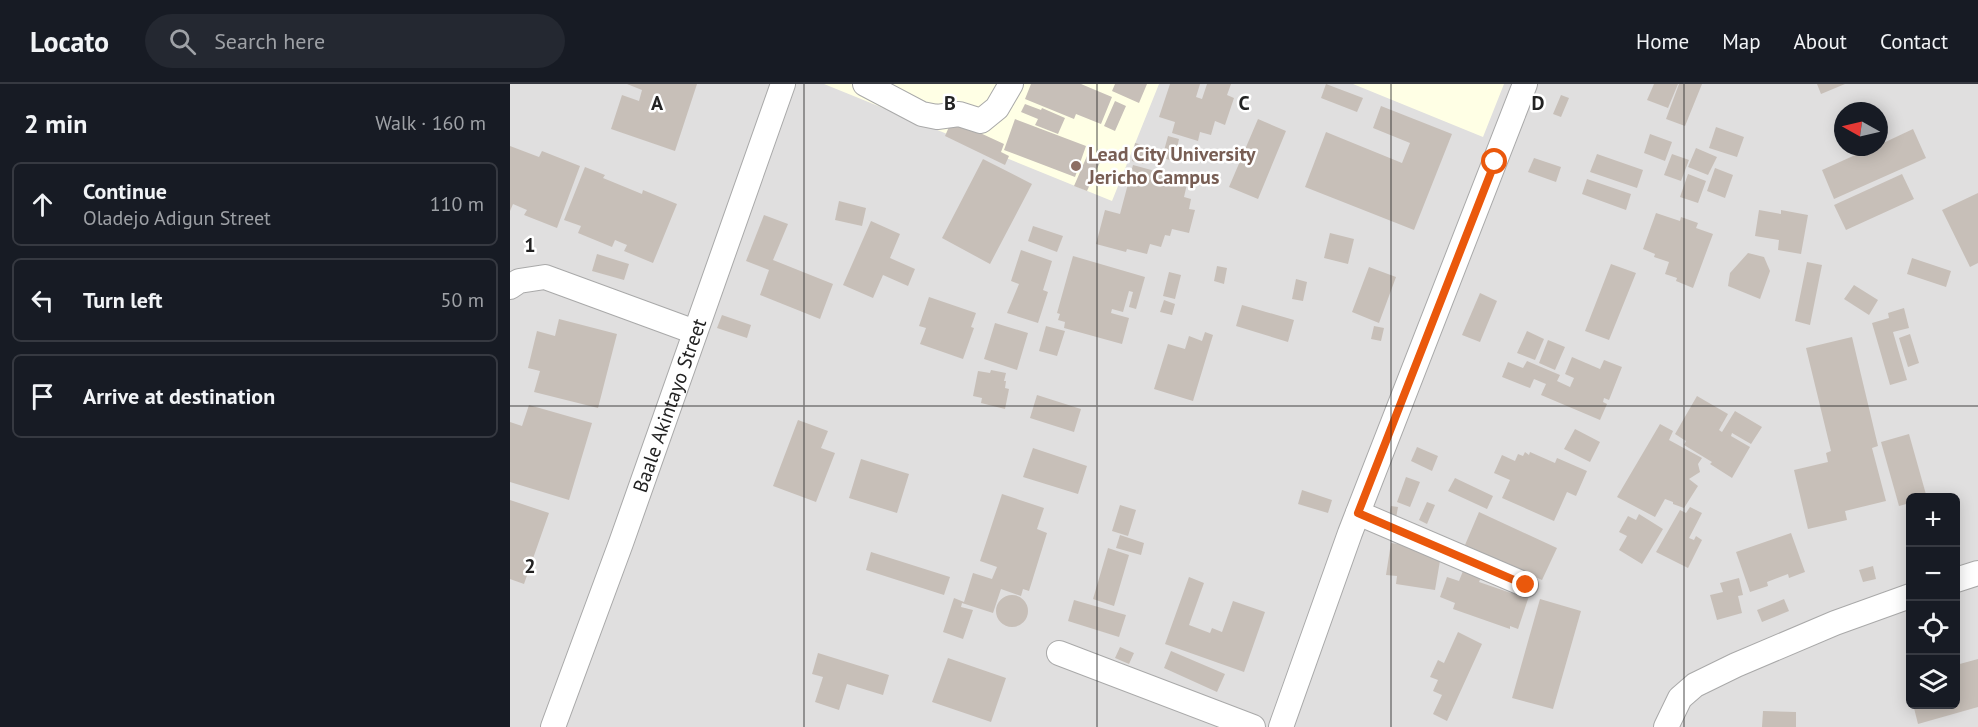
<!DOCTYPE html>
<html lang="en">
<head>
<meta charset="utf-8">
<style>
  :root { --surface:#171b24; --page:#242831; --text:#f1f3f6; --muted:#9ea1a6; --line:#363941 }
  body { margin:0; font-family:"PT Sans",sans-serif; background:var(--page); color:var(--text) }
  .controls { position:absolute; right:18px; bottom:18px; display:grid; overflow:hidden; border-radius:9px; box-shadow:0 3px 15px #0003 }
  .controls button { width:54px; height:54px; display:grid; place-items:center; padding:0; border:0; border-bottom:2px solid var(--line); background:var(--surface); color:var(--text); font:30px sans-serif }
  .compass { position:absolute; left:1324px; top:18px; width:54px; height:54px; border-radius:50%; background:var(--surface); box-shadow:0 3px 15px #0003; rotate:278deg }
  .stop { position:absolute; width:18px; height:18px; margin:-14px; border:4px solid #ea580c; border-radius:50%; background:#fff }
  .stop.end { background:#ea580c; border-color:#fff; box-shadow:0 2px 6px #0008 }
  .list { margin:0; padding:0; list-style:none }
  h2 { display:flex; justify-content:space-between; align-items:center; height:78px; margin:0; padding:0 24px; font-size:26px }
  h2 small { font-size:20px; font-weight:400; color:var(--muted) }
  .list li { display:grid; grid-template-columns:39px 1fr auto; gap:18px; align-items:center; box-sizing:border-box; height:84px; margin:0 12px 12px; padding:0 12px; border:2px solid var(--line); border-radius:9px }
  .list b { display:block; font-size:22px; white-space:nowrap }
  .list p { margin:0; font-size:20px; white-space:nowrap; color:var(--muted) }
  .list em { font-size:20px; font-style:normal; color:var(--muted) }
  .icon { flex:none; width:33px; height:33px; fill:none; stroke:currentColor; stroke-width:2; stroke-linecap:round; stroke-linejoin:round }
  .map { position:relative; flex:none; width:1468px; height:643px; overflow:hidden }
  header { display:flex; align-items:center; gap:36px; box-sizing:border-box; height:84px; padding:0 30px; background:var(--surface); border-bottom:2px solid var(--line) }
  header strong { font-size:28px }
  nav { display:flex; gap:33px; margin-inline-start:auto; font-size:21px }
  .search { width:420px; height:54px; background:var(--page); display:flex; align-items:center; gap:15px; box-sizing:border-box; padding:0 21px; border-radius:33px; color:var(--muted); font-size:22px }
  main { display:flex }
  aside { flex:1; background:var(--surface) }
  .map>svg:first-child { display:block }
</style>
</head>
<body>
<header>
<strong>Locato</strong>
<div class="search"><svg class="icon" aria-label="search" viewBox="0 0 24 24"><circle cx="10" cy="10" r="6"/><path d="M15 15l6 6"/></svg>Search here</div>
<nav><a>Home</a><a>Map</a><a>About</a><a>Contact</a></nav>
</header>
<main>
<aside>
<h2>2 min<small>Walk · 160 m</small></h2>
<ul class="list">
<li><svg class="icon" aria-label="ahead" viewBox="0 0 24 24"><path d="M12 20V5M6 11l6-6 6 6"/></svg><div><b>Continue</b><p>Oladejo Adigun Street</p></div><em>110 m</em></li>
<li><svg class="icon" aria-label="left" viewBox="0 0 24 24"><path d="M17 20v-9H6M10 6l-5 5 5 5"/></svg><div><b>Turn left</b></div><em>50 m</em></li>
<li><svg class="icon" aria-label="arrive" viewBox="0 0 24 24"><path d="M6 21V4h12l-3 4 3 4H6"/></svg><div><b>Arrive at destination</b></div></li>
</ul>
</aside>
<div class="map">
<svg width="1468" height="643" viewBox="0 0 1468 643">
  <rect width="100%" height="100%" fill="#f2efe9"/>
  <path fill="#e0dfdf" fill-rule="evenodd" d="M0,0H1468V643H0ZM1333,27H1369V63H1333ZM1400,414H1446V620H1400Z"/>
  <path fill="#ffffe5" d="M314,0H649L602,117Z
    M843,0H994L973,53Z"/>
  <path fill="#c7bfb8" d="M117,0H187L165,67L101,45L112,11L129,17L132,6Z
    M521,0H571L602,13L591,40L566,30L564,35L515,15Z
    M605,0H637L629,19L602,7Z
    M660,0H690L686,13L692,15L697,0H721L717,11L724,14L715,41L705,37L701,51L690,48L688,57L662,49L665,38L649,33Z
    M816,0L853,14L847,28L811,14Z
    M1144,0H1168L1158,24L1137,16Z
    M1169,0H1192L1175,42L1156,35Z
    M1307,0H1335L1311,10Z
    M1051,11L1059,14L1051,33L1043,30Z
    M605,17L616,22L605,47L594,42Z
    M515,20L531,26L532,24L555,34L548,50L525,41L528,35L511,28Z
    M871,22L942,50L904,146L795,103L816,48L892,79L900,59L863,44Z
    M505,35L576,62L565,93L494,66Z
    M748,35L776,47L748,115L719,103Z
    M442,36L494,60L491,68L499,72L495,81L435,52Z
    M1206,43L1234,53L1227,73L1199,64Z
    M1403,45L1416,74L1324,115L1312,86L1363,63H1369V61Z
    M1140,50L1162,58L1155,77L1134,69Z
    M658,52L669,55L664,77L652,74Z
    M625,59L637,62L633,80L622,77Z
    M0,62L29,73L32,67L70,82L47,144L14,131L17,126L3,120L0,127Z
    M1186,64L1207,73L1198,91L1178,83Z
    M1087,70L1133,86L1127,104L1080,88Z
    M1162,70L1179,76L1171,97L1154,91Z
    M577,72L590,78L577,107L564,102Z
    M1024,74L1051,83L1046,98L1018,88Z
    M473,75L522,100L480,180L432,154Z
    M623,81L678,96L674,113L681,115L679,125L685,126L679,149L662,145L660,152L655,151L651,163L640,160L637,170L617,165L616,168L586,160L595,126L610,130Z
    M75,83L95,91L93,94L132,110L133,106L167,120L143,179L114,167L117,161L105,156L102,163L68,149L71,142L54,136Z
    M1205,84L1223,91L1215,114L1197,107Z
    M1178,90L1196,97L1188,119L1170,113Z
    M1392,90L1404,115L1336,146L1324,121Z
    M1077,95L1121,110L1116,126L1072,110Z
    M1468,109V179L1460,183L1432,126Z
    M329,117L356,124L352,142L325,136Z
    M1249,126L1271,130V126L1298,131L1291,170L1268,166L1269,156L1245,152Z
    M1146,129L1170,137L1171,133L1188,139L1186,144L1203,150L1183,204L1166,197L1167,194L1155,190L1159,178L1144,173L1145,170L1133,165Z
    M254,131L278,140L263,176L323,200L310,235L250,211L259,186L236,177Z
    M361,137L390,150L380,174L405,185L398,202L373,191L363,214L333,201Z
    M523,142L553,152L547,168L518,157Z
    M820,149L844,155L838,180L814,174Z
    M511,166L542,177L533,206L538,208L528,239L497,229L509,200L501,197Z
    M1238,169L1254,173L1260,187L1250,215L1218,202L1220,189Z
    M87,170L119,180L114,196L82,187Z
    M563,172L635,193L626,225L619,223L623,208L619,207L613,228L602,225L601,229L619,234L612,260L554,244L555,238L548,236L550,230L547,229Z
    M1402,174L1441,187L1436,203L1397,190Z
    M1297,178L1312,181L1300,241L1285,237Z
    M1101,180L1126,189L1099,256L1075,247Z
    M707,182L717,184L714,200L704,197Z
    M859,183L886,193L869,239L842,228Z
    M659,188L671,191L665,215L653,212Z
    M786,195L797,198L793,217L782,215Z
    M1344,201L1368,216L1359,231L1334,215Z
    M970,209L987,217L970,258L952,251Z
    M419,213L466,229L461,243L464,244L453,275L410,260L416,244L409,242Z
    M654,216L665,220L662,231L650,228Z
    M732,221L784,236L778,258L726,242Z
    M1394,224L1399,244L1383,248L1397,296L1380,301L1362,239L1379,234L1378,229Z
    M212,231L241,241L237,254L207,244Z
    M49,235L107,250L88,324L24,308L30,287L18,284L27,247L45,252Z
    M485,239L518,249L507,286L474,275Z
    M536,242L555,247L547,272L529,267Z
    M864,242L874,244L871,257L861,255Z
    M1017,247L1034,255L1025,276L1007,269Z
    M695,248L703,251L683,317L644,305L658,260L675,265L679,252L692,257Z
    M1400,250L1409,279L1398,283L1389,254Z
    M1342,253L1368,362L1362,364L1376,417L1335,427L1337,436L1298,445L1284,386L1318,378L1316,369L1321,367L1296,264Z
    M1038,256L1055,263L1045,286L1029,279Z
    M1062,273L1090,285L1094,276L1112,283L1099,316L1094,314L1093,318L1097,320L1090,336L1031,311L1036,300L1024,295L1020,304L992,293L998,278L1013,284L1017,277L1050,291L1047,297L1060,303L1064,294L1055,290Z
    M481,286L496,289L494,297H496L495,304L499,305L495,325L471,319L472,314L463,312L468,287L480,289Z
    M527,311L571,325L564,348L520,334Z
    M1187,312L1218,330L1209,346L1212,348L1225,327L1252,343L1241,360L1222,349L1221,352L1240,363L1222,394L1200,380L1202,378L1174,361L1176,357L1165,350Z
    M19,321L82,339L59,416L0,398V338L12,342Z
    M288,336L318,347L311,364L325,369L306,418L263,402Z
    M1150,340L1163,347L1159,356L1192,374L1188,380L1190,388L1179,395L1188,402L1174,424L1163,420V418L1155,415L1145,433L1107,413Z
    M1065,345L1090,358L1080,378L1054,365Z
    M1399,350L1417,414H1400V419L1389,422L1371,358Z
    M907,363L928,372L922,387L901,377Z
    M523,364L577,382L568,410L513,393Z
    M1015,368L1019,371L1020,368L1045,379L1047,374L1077,387L1066,412L1057,408L1044,437L992,414L1000,396L984,389L992,371L1005,377L1008,370L1013,372Z
    M351,375L399,390L387,429L339,414Z
    M896,393L910,398L900,423L887,418Z
    M945,394L983,412L977,425L938,407Z
    M792,406L822,416L818,429L788,420Z
    M492,410L534,424L527,445L537,449L519,507L513,505L511,512L491,505L483,529L452,519L451,523L463,526L453,555L433,548L444,514L454,518L463,489L482,495L487,483L470,477Z
    M0,416L39,429L14,500L0,495Z
    M917,418L925,421L917,440L909,436Z
    M610,421L626,426L618,452L602,447Z
    M881,422L888,423L886,434L879,432Z
    M1180,423L1192,429L1179,454L1184,456L1186,452L1192,456L1178,484L1146,468L1170,426L1176,429Z
    M969,428L1047,464L1032,496L955,461Z
    M1129,430L1153,445L1132,480L1109,466L1117,452L1109,448L1118,432L1126,436Z
    M1281,449L1295,488L1279,494L1278,490L1257,498L1258,502L1240,508L1226,468Z
    M610,451L634,459L631,471L606,464Z
    M881,459L912,463L931,471L925,506L886,500L887,492L876,491Z
    M598,464L619,471L604,522L583,515Z
    M361,468L440,493L434,511L356,486Z
    M1363,482L1366,495L1353,498L1349,486Z
    M953,487L971,493L969,498L1001,509L1002,506L1019,512L1008,545L1000,542V545L943,525L945,519L930,513L937,493L949,497Z
    M679,493L694,499L679,541L700,549L702,544L712,548L723,517L755,528L734,588L655,560Z
    M1229,494L1233,511L1228,512L1232,529L1207,536L1200,511L1213,508L1210,499Z
    M486 527a16 16 0 1 1 32 0a16 16 0 1 1-32 0Z
    M1030,515L1071,527L1043,625L1002,614Z
    M1274,515L1279,527L1252,538L1247,526Z
    M564,516L616,531L609,553L558,537Z
    M948,548L972,560L937,637L923,630L932,611L923,607L928,596L920,593L928,576L934,579Z
    M610,563L624,569L619,580L605,574Z
    M661,567L715,590L707,608L654,584Z
    M308,569L379,591L373,611L337,600L329,626L305,618L313,593L302,590Z
    M438,574L496,594L481,638L422,618Z
    M1468,575V623L1408,640L1403,620H1446V581Z
    M1253,627L1286,628V643H1252Z"/>
  <g fill="none" stroke-linecap="round" stroke-linejoin="round">
    <defs>
      <g id="minor">
        <path d="M355,0L412,30L427,33L449,30L471,37L487,24L501,0"/>
        <path d="M0,203L9,197L35,193L185,248"/>
        <path d="M848,429L1016,501"/>
        <path d="M1446,496L1468,489"/>
        <path d="M549,569L743,643"/>
        <path id="s1" d="M43,643L111,459L273,0"/>
        <path d="M771,643L840,449L1015,0"/>
        <path d="M1156,643L1170,614L1185,601L1226,581L1325,539L1400,512"/>
      </g>
    </defs>
    <use href="#minor" stroke="#a9a9a9" stroke-width="26"/>
    <use href="#minor" stroke="#fff" stroke-width="24"/>
  </g>
  <g fill="none" stroke-linecap="round" stroke-linejoin="round">
    <path stroke="#ea580c" stroke-width="8" d="M985,78L848,429L1016,501"/>
  </g>
  <path fill="none" stroke="#222" stroke-width="1.5" stroke-opacity="0.55" d="M294,0V643M587,0V643M881,0V643M1174,0V643M0,322H1468"/>
  <circle fill="#8d6e63" stroke="#fff" stroke-width="2" cx="566" cy="82" r="6"/>
  <g text-anchor="middle" stroke-width="5" stroke-linejoin="round" paint-order="stroke">
    <g font-size="20" font-weight="bold" fill="#785e54" stroke="#fff" text-anchor="start">
      <text x="578" y="77">Lead City University<tspan x="578" dy="23">Jericho Campus</tspan></text>
    </g>
    <g font-size="20" fill="#222" stroke="#fff">
      <text dy="7" stroke="none"><textPath href="#s1" startOffset="342">Baale Akintayo Street</textPath></text>
    </g>
  </g>
  <g font-size="20" text-anchor="middle" font-weight="bold" fill="#222" stroke="#fff" stroke-width="5" stroke-linejoin="round" paint-order="stroke">
    <text x="147" y="26">A</text>
    <text x="440" y="26">B</text>
    <text x="734" y="26">C</text>
    <text x="1028" y="26">D</text>
    <text x="20" y="168">1</text>
    <text x="20" y="489">2</text>
  </g>
</svg>
<div class="controls">
<button>+</button>
<button>−</button>
<button><svg class="icon" aria-label="locate" viewBox="0 0 24 24"><circle cx="12" cy="12" r="6"/><path d="M12 2v4M12 18v4M2 12h4M18 12h4"/></svg></button>
<button><svg class="icon" aria-label="layers" viewBox="0 0 24 24"><path d="M12 4l9 5-9 5-9-5zM3 14l9 5 9-5"/></svg></button>
</div>
<svg class="compass" viewBox="-18 -18 36 36"><path d="M0-13l5 13h-10z" fill="#e53935"/><path d="M0 13l5-13h-10z" fill="#9ea1a6"/></svg>
<div class="stop" style="left:985px;top:78px"></div>
<div class="stop end" style="left:1016px;top:501px"></div>
</div>
</main>
</body>
</html>
